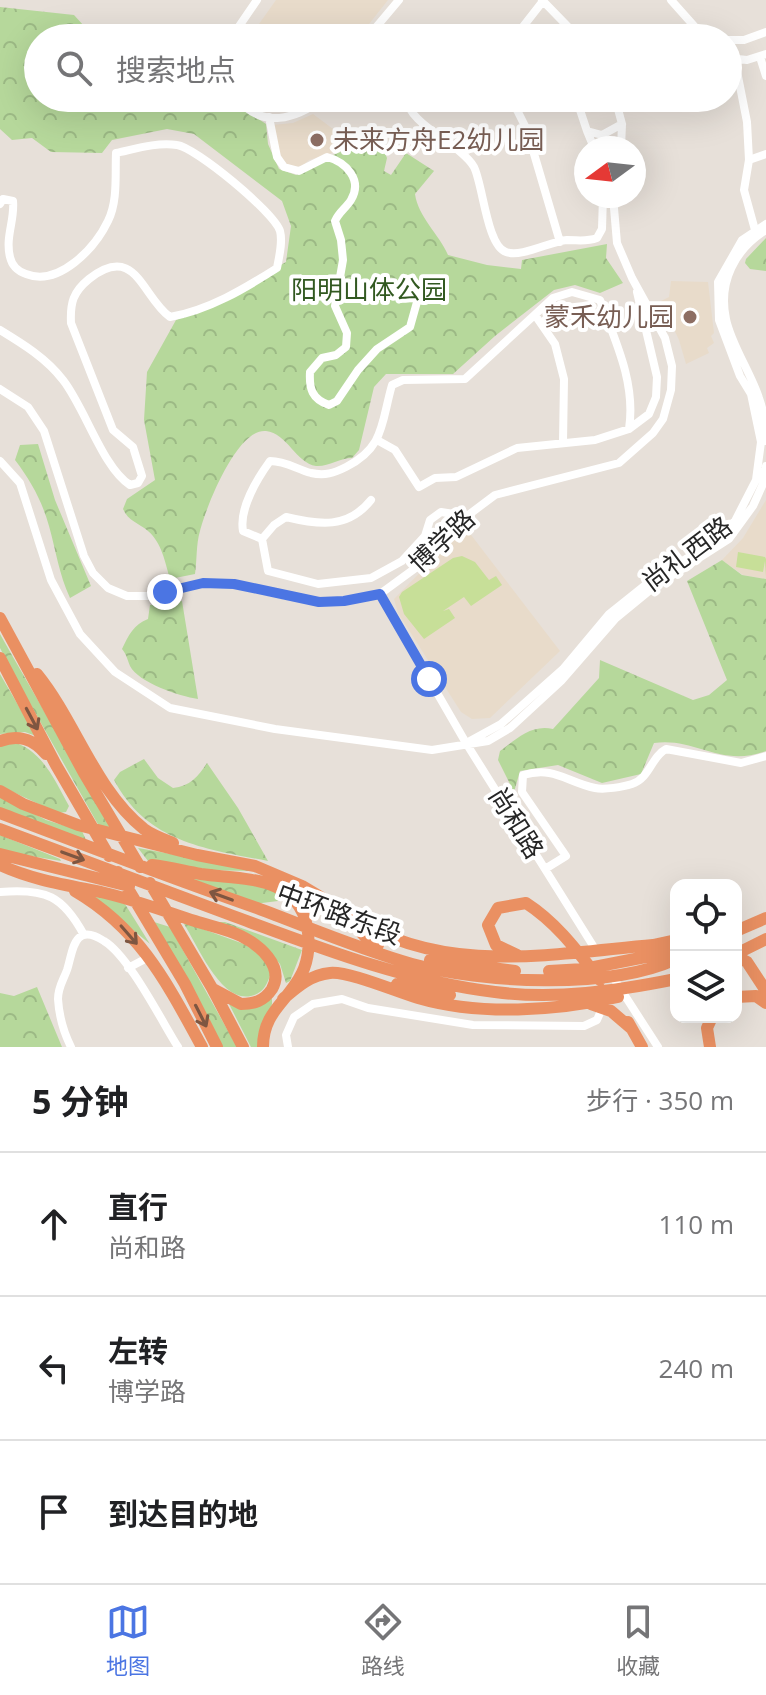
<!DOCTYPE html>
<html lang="zh">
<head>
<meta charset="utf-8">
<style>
  :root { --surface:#fff; --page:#f6f6f6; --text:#202124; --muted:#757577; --line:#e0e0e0; --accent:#4b75e3 }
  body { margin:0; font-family:"Open Sans","Noto Sans SC",sans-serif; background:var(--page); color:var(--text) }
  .controls { position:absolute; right:24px; bottom:24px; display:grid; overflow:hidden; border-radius:16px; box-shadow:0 8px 32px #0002 }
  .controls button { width:72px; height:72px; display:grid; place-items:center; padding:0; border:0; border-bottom:2px solid var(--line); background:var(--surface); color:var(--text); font:40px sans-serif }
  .compass { position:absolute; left:574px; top:136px; width:72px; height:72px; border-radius:50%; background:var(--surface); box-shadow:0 8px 32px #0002; rotate:255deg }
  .stop { position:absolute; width:24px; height:24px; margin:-18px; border:6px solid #4b75e3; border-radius:50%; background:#fff }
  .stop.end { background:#4b75e3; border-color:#fff; box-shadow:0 2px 8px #0008 }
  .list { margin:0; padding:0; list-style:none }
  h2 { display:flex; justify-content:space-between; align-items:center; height:104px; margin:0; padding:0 32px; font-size:34px }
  h2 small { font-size:26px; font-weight:400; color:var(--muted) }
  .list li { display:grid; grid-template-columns:52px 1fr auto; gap:24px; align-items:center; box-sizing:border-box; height:144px; padding:0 32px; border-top:2px solid var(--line) }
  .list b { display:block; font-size:30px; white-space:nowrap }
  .list p { margin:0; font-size:26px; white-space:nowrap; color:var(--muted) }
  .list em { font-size:26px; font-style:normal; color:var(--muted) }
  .icon { flex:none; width:44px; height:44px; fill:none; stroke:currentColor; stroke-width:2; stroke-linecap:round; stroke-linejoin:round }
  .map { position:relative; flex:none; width:766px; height:1047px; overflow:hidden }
  .search { position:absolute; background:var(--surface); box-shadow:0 8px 32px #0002; left:24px; right:24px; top:24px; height:88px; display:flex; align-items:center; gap:20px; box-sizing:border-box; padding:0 28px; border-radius:44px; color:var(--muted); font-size:30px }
  .sheet { height:536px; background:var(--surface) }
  nav { display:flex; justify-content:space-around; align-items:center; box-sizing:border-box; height:112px; border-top:2px solid var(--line); background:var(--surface); font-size:22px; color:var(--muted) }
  nav a { display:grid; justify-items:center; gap:4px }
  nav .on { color:var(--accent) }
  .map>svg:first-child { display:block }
</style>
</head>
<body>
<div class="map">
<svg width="766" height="1047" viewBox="0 0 766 1047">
  <defs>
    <pattern id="forest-crowns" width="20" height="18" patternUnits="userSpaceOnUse" patternTransform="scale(2)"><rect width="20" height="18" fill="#b6d89b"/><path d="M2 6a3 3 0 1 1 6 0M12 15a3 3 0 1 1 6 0" fill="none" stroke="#9cb985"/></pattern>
  </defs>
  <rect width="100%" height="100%" fill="#e7e0d9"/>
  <path fill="#e8dbca" d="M276,0H388L358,38H249Z
    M313,114L345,138L372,141L309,160L302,166L293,167L287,164L281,157L272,125L293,123Z
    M671,281L708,282L714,333L711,336L714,343L707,348L709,353L686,364L679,340L661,301L669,297Z
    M766,500V579L743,575L722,560L743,538Z
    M465,527L560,651L490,718L472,719L461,712L398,613L394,599Z"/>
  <path fill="url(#forest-crowns)" d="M0,7L74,15L95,38H38V98H233L239,106L266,124L268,144L279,169L296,175L337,153L380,142L387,158L384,171L391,175L406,153L434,171L415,194C418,217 439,234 448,255L487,265L521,269L522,260L607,244L606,258L623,283L600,293L575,285L554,290L495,336L453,374H386L374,387L359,450L352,458C340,458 328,467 316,466C296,463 287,433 266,431C237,428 206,507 200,531C196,544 197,560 195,574L170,579C165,562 162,543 148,531C139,523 128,521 123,509L127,499L155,480L144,420L147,372L176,320L202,310L286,262L291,226L282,201L194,134L167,129L112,140L102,153L51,152L32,138L12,140L0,129Z
    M766,238V271L750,269L745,263L746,259Z
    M38,444L55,500L91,586L70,598C59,574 56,551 49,526C42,501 31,481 15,460L20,445Z
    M722,560L742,575L766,579V751C720,768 696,737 654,743L641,774L602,783L558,765L520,771L514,792L498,760L500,751C517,739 531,724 553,729L599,678L600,660L693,700L709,695L727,680L687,581Z
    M182,601L198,699C179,696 139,683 130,666C127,659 127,655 122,649C128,636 134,624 148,619L150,605Z
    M0,634L13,657L112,829L100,828L14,675L0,648Z
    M0,674L36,736L25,732L0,734Z
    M10,741C42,749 54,779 69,806L66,812L58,813L0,786V746Z
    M144,759L158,778L173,788C190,786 198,777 207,763L238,808L268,861C205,849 147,842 114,780L120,772Z
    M0,796L46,820L82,831L86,840L0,809Z
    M0,835L60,859L61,861L0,851Z
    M138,848L155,851L258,871L193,870L148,861Z
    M183,877L256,881L282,895L278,901L254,904Z
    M88,893L125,904L150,944Z
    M154,922L170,927L237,1047H222Z
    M214,922H225L302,950L290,981L286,983L280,964L265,948Z
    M186,923L244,944L263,956L271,973C267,984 264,993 251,996C221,1003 198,946 184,924Z
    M37,987L62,1047H0V993L14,996Z
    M272,998V1004L258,1047H251L229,1004C246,1012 256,1009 272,998Z"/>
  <path fill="#c7df98" d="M738,552L765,557L766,559V576L765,561L763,572L736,567Z
    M462,556L475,562L489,580L496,576L502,585L471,606L464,597L443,611L449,609L455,618L424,639L404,614L399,597L402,592L453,558Z"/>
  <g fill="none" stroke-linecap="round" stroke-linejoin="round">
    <path stroke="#fff" stroke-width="8" d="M542,0L579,38
      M671,0L695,27L715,38
      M518,33L543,1
      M231,38L257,0
      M367,38L399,0
      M506,38L516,31L524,38
      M728,40H744L766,32
      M760,57L766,76
      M728,58L747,60L766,54
      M735,61L747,122L749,160L744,190L755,230
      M237,98C262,130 296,119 324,98
      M408,98C405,123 460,143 474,167C483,185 487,246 506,252C521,258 551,241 567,240C579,240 586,242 597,238L602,229L603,196
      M504,98L517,110L527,130L560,242
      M576,98L587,131L602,135L622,124
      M615,98L622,124L621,148
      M269,117L277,157L284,167L299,171L327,157C346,162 363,180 351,200C346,208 339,212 335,221L341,240L343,260L335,306L347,333L346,347L336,355L322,358L310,372C309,389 312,399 329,405L337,401L358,370L377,349L410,327L417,302L437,291
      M587,131L594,148
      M749,160L766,154
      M0,204L3,199L13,201C15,220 5,237 10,257C12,266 17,271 26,274C59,287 95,248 108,221C118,201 115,175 116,153C135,149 156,142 177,145C195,147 274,212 280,231C283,242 279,257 277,268C244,289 209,310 170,317C142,297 136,242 89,279C73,292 70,303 71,323L113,430L133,447L142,476L138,483L130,485C103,468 85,408 63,380C46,358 23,344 0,330
      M766,230C735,249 718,282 726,319C731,344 751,373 759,398C764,412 766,426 766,441
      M535,315L555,344L564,379L563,442
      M0,389L28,407L44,431L84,556L93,573L108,588L127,596H149L203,583L234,584L319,602L344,601L380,594L421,564L467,516L495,495L619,463L653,433L663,419L671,390L672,366L665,338L632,278L617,243L614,208L616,196
      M377,440L395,450L419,487L435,478L456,477L517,448L595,440L629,429L649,414L656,397L657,377L637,292
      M0,461L20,483L51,580L80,634L115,672L170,708L275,729L432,750L488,741L510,728L561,681L615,619L654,587L729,539L753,506L763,484L766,466
      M371,500C348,529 319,525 286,517L274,525L262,539L268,571L318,584L371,578L402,561L425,536L430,520L441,512L467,516
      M262,539L243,531C239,509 257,479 270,461C286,461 296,469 311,473C325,476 334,473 346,467C385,447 381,423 392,385L403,380L465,379L553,298L572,292L600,300C616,342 636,384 629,429
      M380,594L466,743L597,952
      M470,741L501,724L563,669L609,614L654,578L701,550L735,521L756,480L761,442L751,394L740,376L719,320L718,282L742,240L766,224
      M545,869L566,856L522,792L523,775C555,766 566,782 595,788C604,790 623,787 632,784C650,778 651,757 666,749L741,763L766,756
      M0,892C46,888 63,896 84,935
      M128,968L149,957
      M611,974L658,1047
      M71,1047C64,1033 59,1015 58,999C58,987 63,981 67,970C73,952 73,921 104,941C129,956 161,1020 178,1047
      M288,1047L286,1035L294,1017L313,1004L342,999L368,1008L473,1025L584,1026L597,1020L603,1006"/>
    <path stroke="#ea9062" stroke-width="12" d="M0,618L84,773L140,867
      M0,658L56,765L109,856
      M37,674C76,722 95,790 144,829C152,835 163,839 173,843
      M0,741C19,734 33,739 46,754
      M0,791L23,804L78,825L197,855L255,866L302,886L337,907L371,943L378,945
      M0,813C85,845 171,878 257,908C308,927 359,949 412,964C482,983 609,990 676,959
      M0,829C76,857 152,885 228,914C315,946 403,981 495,992C556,1000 616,991 676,979
      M0,854L129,886
      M0,865C32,880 66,885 101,892C132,899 164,911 195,921C210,926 227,929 241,936C259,945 285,966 272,989C264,1001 254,1004 241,1004L213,989
      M152,865C169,867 184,871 201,874C241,880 296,874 307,926C310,941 309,959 302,973C288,1002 263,1011 263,1047
      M118,872L185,984L217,1047
      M150,883L212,988L243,1047
      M75,891C140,929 167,983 202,1047
      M352,917C442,976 552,954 653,945L676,940
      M736,931L766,918
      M736,954L766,939
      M517,955L496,945L488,925L498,908L526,903C557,923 578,952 600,980
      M736,956L747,962L766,991
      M430,960L515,971
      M549,971L584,969L676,951
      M397,984L450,995
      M736,997L756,996L766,1003
      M283,999C297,987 310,975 330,973C349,971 397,992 418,998C480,1016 556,1011 618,997
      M591,1004L611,1011L632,1029
      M628,1022L642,1047
      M710,1047L707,1028L712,1017"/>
  </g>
  <defs><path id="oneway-shaft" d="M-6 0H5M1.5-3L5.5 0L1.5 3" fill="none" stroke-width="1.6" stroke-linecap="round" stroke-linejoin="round" transform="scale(2)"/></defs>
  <g stroke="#7e5641">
    <use href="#oneway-shaft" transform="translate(32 719) rotate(62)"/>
    <use href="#oneway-shaft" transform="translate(73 856) rotate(20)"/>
    <use href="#oneway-shaft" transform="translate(221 896) rotate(-160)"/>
    <use href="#oneway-shaft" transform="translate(129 935) rotate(49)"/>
    <use href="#oneway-shaft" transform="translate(201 1016) rotate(63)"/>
  </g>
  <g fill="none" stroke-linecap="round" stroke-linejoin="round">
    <path stroke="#4b75e3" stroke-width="10" d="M165,592L203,583L234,584L319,602L344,601L380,594L429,679"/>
  </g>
  <g fill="#8d6e63" stroke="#fff" stroke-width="3">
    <circle cx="317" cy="140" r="8"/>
    <circle cx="690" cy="317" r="8"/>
  </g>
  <g text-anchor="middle" stroke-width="8" stroke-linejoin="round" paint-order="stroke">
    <g font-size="26" fill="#785e54" stroke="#fff" text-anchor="start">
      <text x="333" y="149">未来方舟E2幼儿园</text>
      <text x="674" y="326" text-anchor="end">蒙禾幼儿园</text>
    </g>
    <g font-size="26" fill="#325921" stroke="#fff">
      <text x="369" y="299">阳明山体公园</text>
    </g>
    <g font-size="26" fill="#262626" stroke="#fff">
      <text transform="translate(442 541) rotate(-43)" y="9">博学路</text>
      <text transform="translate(687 554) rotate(-37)" y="9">尚礼西路</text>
      <text transform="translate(516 823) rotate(58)" y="9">尚和路</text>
      <text transform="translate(339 914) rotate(20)" y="9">中环路东段</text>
    </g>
  </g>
</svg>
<div class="controls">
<button><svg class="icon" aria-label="locate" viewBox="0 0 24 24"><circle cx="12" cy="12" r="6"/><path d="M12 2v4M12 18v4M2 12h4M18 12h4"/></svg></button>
<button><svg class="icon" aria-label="layers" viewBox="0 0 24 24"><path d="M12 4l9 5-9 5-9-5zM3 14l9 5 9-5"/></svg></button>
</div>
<svg class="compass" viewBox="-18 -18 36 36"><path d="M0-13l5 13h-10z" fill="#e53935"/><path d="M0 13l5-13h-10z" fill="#757577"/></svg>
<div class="stop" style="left:429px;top:679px"></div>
<div class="stop end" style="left:165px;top:592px"></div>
<div class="search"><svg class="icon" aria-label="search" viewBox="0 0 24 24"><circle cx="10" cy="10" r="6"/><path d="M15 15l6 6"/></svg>搜索地点</div>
</div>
<section class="sheet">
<h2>5 分钟<small>步行 · 350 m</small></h2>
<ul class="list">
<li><svg class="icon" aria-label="ahead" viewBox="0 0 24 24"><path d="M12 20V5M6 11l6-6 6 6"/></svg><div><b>直行</b><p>尚和路</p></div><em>110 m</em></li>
<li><svg class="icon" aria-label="left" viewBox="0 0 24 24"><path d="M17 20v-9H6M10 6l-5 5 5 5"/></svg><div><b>左转</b><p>博学路</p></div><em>240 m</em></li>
<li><svg class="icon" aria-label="arrive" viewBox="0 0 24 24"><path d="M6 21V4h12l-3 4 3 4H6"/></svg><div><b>到达目的地</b></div></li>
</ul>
</section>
<nav>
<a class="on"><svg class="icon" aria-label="map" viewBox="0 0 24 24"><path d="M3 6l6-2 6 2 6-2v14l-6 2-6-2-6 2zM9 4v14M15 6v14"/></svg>地图</a>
<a><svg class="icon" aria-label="directions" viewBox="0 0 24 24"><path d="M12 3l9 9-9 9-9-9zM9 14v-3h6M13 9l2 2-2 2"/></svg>路线</a>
<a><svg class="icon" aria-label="saved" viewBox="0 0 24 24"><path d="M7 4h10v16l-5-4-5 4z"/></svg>收藏</a>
</nav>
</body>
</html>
